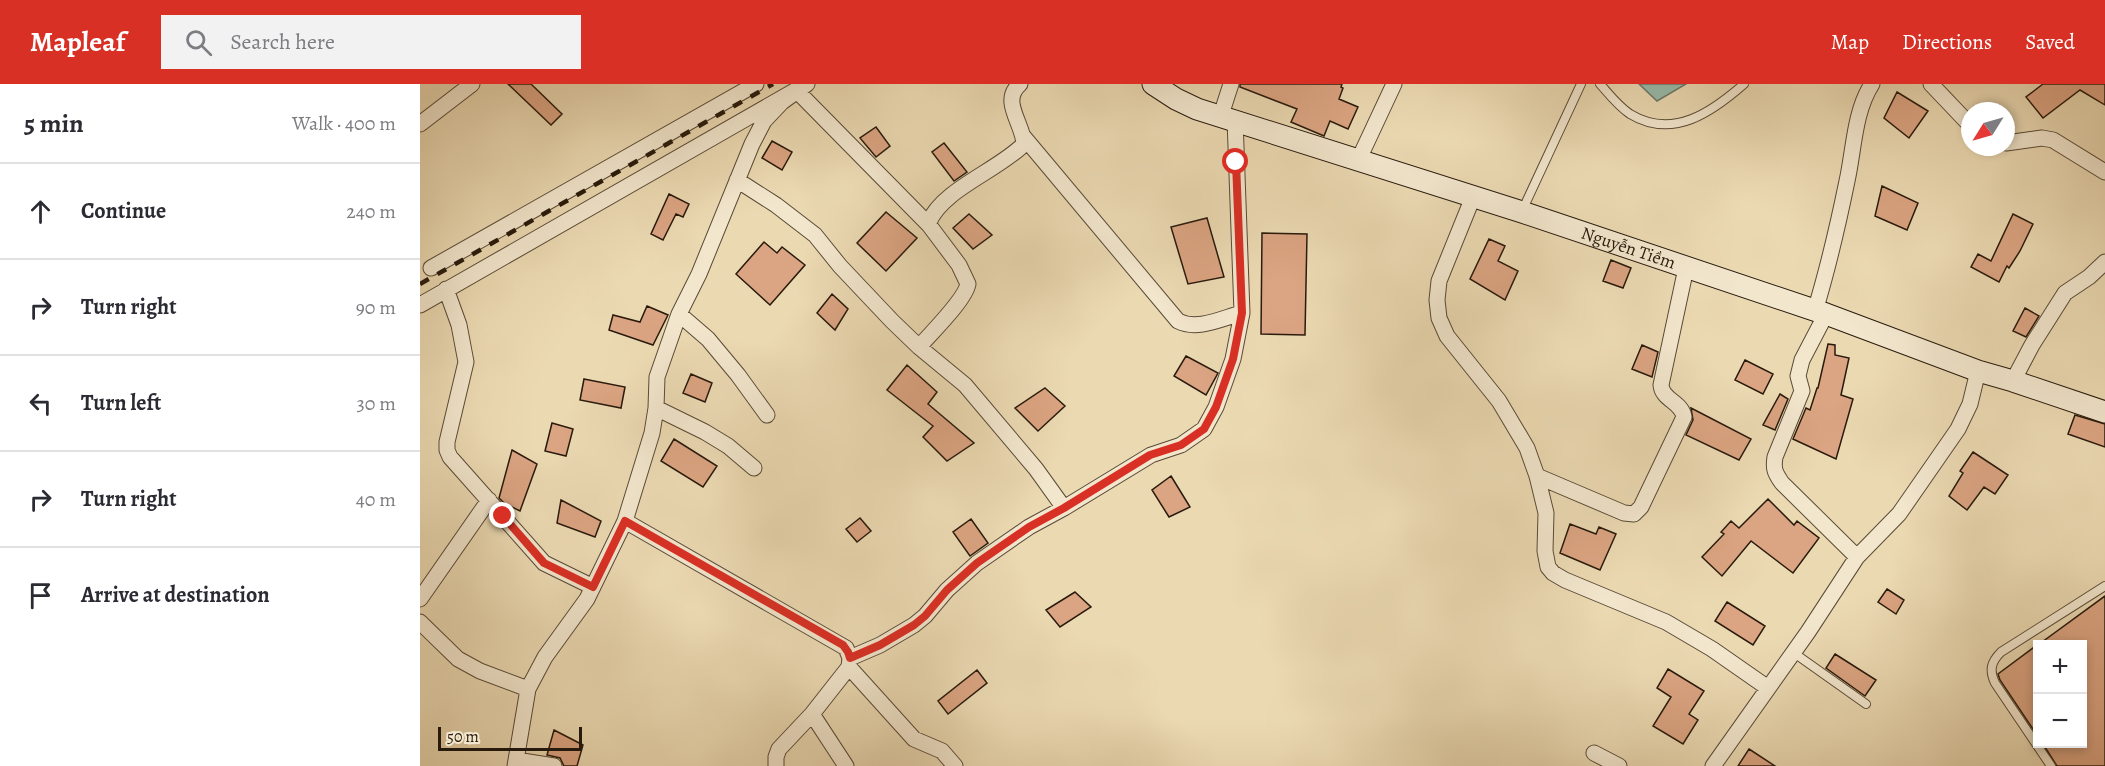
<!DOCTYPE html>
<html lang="en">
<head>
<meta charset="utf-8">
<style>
  :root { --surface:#fff; --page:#f2f2f3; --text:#2b2b33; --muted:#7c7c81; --line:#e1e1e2; --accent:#d93025 }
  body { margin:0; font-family:Alegreya,serif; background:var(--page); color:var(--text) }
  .controls { position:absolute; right:18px; bottom:18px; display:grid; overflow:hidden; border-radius:0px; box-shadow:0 3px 9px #0003 }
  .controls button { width:54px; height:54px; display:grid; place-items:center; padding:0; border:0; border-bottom:2px solid var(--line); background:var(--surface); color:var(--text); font:30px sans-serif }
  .compass { position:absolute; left:1541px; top:18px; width:54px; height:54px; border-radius:50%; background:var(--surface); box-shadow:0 3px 9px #0003; rotate:233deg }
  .scale { position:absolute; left:18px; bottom:15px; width:144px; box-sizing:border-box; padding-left:6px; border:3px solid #281a0c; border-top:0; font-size:16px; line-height:21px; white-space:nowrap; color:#281a0c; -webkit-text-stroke:4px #f2e6cd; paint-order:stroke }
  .stop { position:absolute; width:18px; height:18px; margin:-14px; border:4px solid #d93025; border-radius:50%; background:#fff }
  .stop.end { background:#d93025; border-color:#fff; box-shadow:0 2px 6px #0008 }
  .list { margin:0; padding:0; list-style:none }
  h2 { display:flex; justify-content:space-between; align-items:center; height:78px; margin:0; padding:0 24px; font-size:26px }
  h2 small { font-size:20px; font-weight:400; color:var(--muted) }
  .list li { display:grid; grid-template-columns:39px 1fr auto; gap:18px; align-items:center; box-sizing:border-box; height:96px; padding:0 24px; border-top:2px solid var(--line) }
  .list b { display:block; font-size:22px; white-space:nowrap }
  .list em { font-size:20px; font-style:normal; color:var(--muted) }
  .icon { flex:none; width:33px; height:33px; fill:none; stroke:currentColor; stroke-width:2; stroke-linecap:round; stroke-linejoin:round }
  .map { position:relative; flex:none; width:1685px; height:682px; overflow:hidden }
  header { display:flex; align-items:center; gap:36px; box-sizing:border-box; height:84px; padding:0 30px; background:var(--accent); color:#fff }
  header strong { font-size:28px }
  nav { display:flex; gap:33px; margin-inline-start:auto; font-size:21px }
  .search { width:420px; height:54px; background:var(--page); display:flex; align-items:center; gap:15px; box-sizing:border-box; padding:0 21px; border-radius:0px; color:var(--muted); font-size:22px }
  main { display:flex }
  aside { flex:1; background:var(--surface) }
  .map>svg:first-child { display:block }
</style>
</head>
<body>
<header>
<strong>Mapleaf</strong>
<div class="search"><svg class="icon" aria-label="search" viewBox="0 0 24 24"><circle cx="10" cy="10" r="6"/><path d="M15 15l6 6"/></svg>Search here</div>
<nav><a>Map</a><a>Directions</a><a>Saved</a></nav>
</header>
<main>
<aside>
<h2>5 min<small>Walk · 400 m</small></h2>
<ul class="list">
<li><svg class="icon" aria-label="ahead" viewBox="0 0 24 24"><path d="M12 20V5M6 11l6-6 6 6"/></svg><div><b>Continue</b></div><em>240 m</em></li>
<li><svg class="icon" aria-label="right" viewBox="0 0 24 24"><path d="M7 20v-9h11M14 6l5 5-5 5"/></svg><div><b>Turn right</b></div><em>90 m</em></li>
<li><svg class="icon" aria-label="left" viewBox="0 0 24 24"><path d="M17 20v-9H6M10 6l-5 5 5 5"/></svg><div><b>Turn left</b></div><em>30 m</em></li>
<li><svg class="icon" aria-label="right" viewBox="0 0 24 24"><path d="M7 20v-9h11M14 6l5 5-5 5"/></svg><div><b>Turn right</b></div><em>40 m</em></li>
<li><svg class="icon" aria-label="arrive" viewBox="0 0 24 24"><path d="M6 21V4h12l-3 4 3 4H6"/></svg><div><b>Arrive at destination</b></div></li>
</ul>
</aside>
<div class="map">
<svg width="1685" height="682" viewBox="0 0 1685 682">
  <rect width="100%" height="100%" fill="#ebd9b2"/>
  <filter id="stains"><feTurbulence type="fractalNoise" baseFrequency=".00333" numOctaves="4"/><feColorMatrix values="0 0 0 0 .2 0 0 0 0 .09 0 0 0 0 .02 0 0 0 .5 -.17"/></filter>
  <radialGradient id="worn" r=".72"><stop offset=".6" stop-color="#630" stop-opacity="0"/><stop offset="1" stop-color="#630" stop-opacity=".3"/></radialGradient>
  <path fill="#98baaa" stroke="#6b7a6b" stroke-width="1.5" d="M1219,0H1266L1237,17Z"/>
  <path fill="#dba482" stroke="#281a0c" stroke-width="1.5" d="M88,0H111L142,30L131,41Z
    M820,0H922L921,3L923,4L919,15L938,23L928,45L910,37L904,52L871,38L877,25L820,3Z
    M1623,0H1685V21L1660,6L1623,34L1606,13Z
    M1477,8L1508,27L1489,54L1464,34Z
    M456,43L470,62L456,73L440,54Z
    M352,57L372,68L362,86L342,74Z
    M524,59L547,88L534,97L512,68Z
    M1462,102L1498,119L1487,146L1455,132Z
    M249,110L269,120L263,133L256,130L243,156L231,150Z
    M466,128L497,154L466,187L437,159Z
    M549,130L572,151L553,165L533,144Z
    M1593,130L1613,140L1600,167L1589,184L1587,182L1579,198L1551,183L1558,170L1571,177Z
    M787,134L804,193L768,200L751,143Z
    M842,149L887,150L885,251L841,250Z
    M1069,155L1085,162L1078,177L1098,187L1085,216L1050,195Z
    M344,158L357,169L362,163L385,181L350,221L316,190Z
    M1191,176L1211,184L1203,204L1183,197Z
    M412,210L428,225L415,246L397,229Z
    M227,222L248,231L233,261L189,246L193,231L220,238Z
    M1605,224L1619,232L1606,253L1593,247Z
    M1408,260L1415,261V271L1429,274L1421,311L1433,315L1416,375L1373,355L1386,324L1390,326L1397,304H1398Z
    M1222,261L1238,268L1232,293L1212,285Z
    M766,272L798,289L786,311L754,292Z
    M1325,276L1353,290L1343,310L1315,296Z
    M487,281L517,308L508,320L554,359L527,377L503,353L513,342L467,306Z
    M271,290L292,299L285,318L263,309Z
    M164,295L205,303L201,324L160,316Z
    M625,304L645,322L618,347L595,324Z
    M1360,310L1368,315L1355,346L1343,341Z
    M1271,324L1331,355L1319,376L1266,351L1273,336Z
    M1655,331L1685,340V363L1648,350Z
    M132,339L153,345L146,372L125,367Z
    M254,355L297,382L283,403L241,377Z
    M92,366L117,380L100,427L84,419L79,414Z
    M1553,368L1588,391L1575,410L1564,403L1547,426L1529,412L1543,389L1540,387Z
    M751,392L770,423L749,433L732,406Z
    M1348,415L1374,441L1377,437L1399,454L1373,489L1331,457L1302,492L1282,473L1304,450L1301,448L1311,437L1319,444Z
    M141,416L181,437L175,453L137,439Z
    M440,434L451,447L437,458L426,445Z
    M551,435L568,459L550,472L533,448Z
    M1150,440L1176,450L1179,443L1196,450L1180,486L1140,469Z
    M1467,505L1484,516L1476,530L1458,518Z
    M655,508L671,523L640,543L626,526Z
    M1685,512V682H1637L1623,660H1662V561H1618Z
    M1307,518L1345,542L1333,561L1295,537Z
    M1617,561V651L1580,596L1578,590Z
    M1415,570L1456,596L1445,612L1406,584Z
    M1248,585L1284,607L1269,630L1278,636L1263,660L1233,642L1251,613L1237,604Z
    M557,586L567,599L528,630L518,617Z
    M134,646L163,661L157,682H144L140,674L127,671Z
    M1329,665L1355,682H1318Z"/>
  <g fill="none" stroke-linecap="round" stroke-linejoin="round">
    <defs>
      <path id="lane" d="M1180,0C1189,10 1198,22 1210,30C1253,56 1292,28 1324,0
        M1102,127L1161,0
        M1374,569L1446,620
        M1631,682L1575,599C1569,586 1571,578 1581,568L1685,502"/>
      <path id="street" d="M1511,0L1550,41
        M801,31L811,0
        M0,40L52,0
        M603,52L758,237C778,247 802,234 822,229
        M1586,59L1622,54L1633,56L1685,88
        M938,77L974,0
        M317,96L356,121L395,151L420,182L472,237L499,263L545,301L616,385L644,424
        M1053,113L1019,197L1017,216L1019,234L1027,252L1079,317L1107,364L1117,392L1126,429L1125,467L1128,483L1133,489L1145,496L1246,538L1292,565L1348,604
        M11,184L336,0
        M26,205L39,241L46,278L27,358V366L30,373L124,479L173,503
        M0,221L376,6L509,141
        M1395,227C1408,184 1418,141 1427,97C1434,66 1434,28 1452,0
        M259,230L288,255L318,291L347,331
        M1406,230L1382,276L1378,292L1382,307L1355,373C1353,385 1355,389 1362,399L1437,473
        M499,263C511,249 545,216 548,200L539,181L509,141V138C523,105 579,86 604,60C603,39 580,17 600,0
        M1593,297L1612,261L1645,209L1669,193L1685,178
        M236,324L285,348L308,362L334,384
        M1117,392L1204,429L1214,430L1221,423L1264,333C1262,318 1242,316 1241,301L1266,184
        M205,437L426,564L430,574L429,583L392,630L359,665L356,673V682
        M0,515L69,416
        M0,538L38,575L60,587L108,605
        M430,574L460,561L494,541L505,532L527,506L557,479L609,443L644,424L731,371L761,361L784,345L796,323L813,275L822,229L815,35
        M429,583L494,655L522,667L535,682
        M392,630L426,682
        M1174,669L1199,682
        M96,676L134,682
        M95,682L108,605L125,573L167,515L205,437L232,349L236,324L237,293L259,230L279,190L332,60L344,37L362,18L387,0
        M1293,682L1388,548L1437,473L1479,430L1538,345L1550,320L1558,287"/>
      <g id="secondary">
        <path id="s1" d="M733,0L756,15L777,25L1102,128L1406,230L1558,287L1593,297L1685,328"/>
      </g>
    </defs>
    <use href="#lane" stroke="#594a36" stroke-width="10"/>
    <use href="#street" stroke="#594a36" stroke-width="17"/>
    <use href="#secondary" stroke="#281a0c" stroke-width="23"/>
    <use href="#lane" stroke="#f2e6cd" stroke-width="8"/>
    <use href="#street" stroke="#f2e6cd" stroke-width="15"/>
    <use href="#secondary" stroke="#f2e6cd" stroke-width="21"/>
    <path stroke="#281a0c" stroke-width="4.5" stroke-dasharray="10 10" stroke-linecap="butt" d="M0,200L353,0"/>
  </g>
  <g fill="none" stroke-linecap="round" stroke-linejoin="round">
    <path stroke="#d93025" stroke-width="8" d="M83,432L124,479L173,503L205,437L423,561L428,568L430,574L460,561L494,541L505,532L527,506L557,479L609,443L644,424L730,371L761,361L784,345L796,323L813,275L822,229L816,78"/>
  </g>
  <g text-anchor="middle" stroke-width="5" stroke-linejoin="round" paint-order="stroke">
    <g font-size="18" fill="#281a0c" stroke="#f2e6cd">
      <text dy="6" stroke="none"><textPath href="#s1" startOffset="504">Nguyễn Tiềm</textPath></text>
    </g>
  </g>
  <rect width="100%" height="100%" filter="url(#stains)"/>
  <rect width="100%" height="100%" fill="url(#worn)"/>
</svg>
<div class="controls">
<button>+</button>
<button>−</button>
</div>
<svg class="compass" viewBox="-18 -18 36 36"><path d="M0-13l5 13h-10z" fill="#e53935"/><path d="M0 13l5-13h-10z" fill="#7c7c81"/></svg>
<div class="scale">50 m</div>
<div class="stop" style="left:816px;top:78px"></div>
<div class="stop end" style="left:83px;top:432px"></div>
</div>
</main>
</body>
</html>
